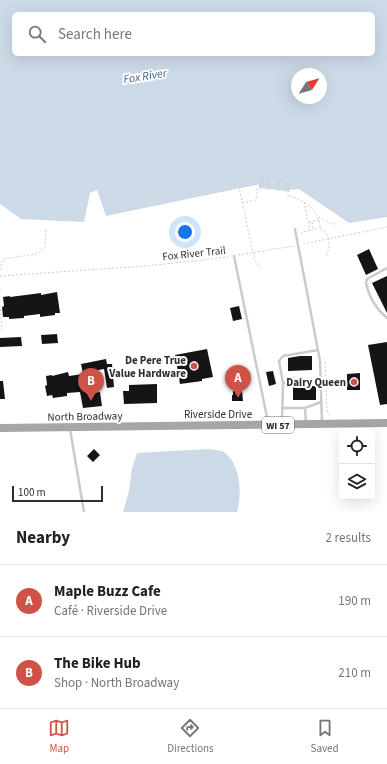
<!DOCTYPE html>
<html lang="en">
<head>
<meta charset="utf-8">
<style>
  :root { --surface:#fff; --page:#f2f2f2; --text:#222; --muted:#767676; --line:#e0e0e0; --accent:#ce5247 }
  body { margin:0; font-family:"Source Sans 3",sans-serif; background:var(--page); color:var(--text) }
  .controls { position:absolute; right:12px; bottom:12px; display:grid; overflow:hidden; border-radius:6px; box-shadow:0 4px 16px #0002 }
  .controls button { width:36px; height:36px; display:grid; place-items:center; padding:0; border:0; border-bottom:1px solid var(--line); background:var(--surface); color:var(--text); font:20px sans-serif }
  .compass { position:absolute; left:291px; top:68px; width:36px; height:36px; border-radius:50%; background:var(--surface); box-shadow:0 4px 16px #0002; rotate:53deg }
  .scale { position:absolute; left:12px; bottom:10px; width:91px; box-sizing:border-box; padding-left:4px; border:2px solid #2e2e2e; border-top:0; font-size:11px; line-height:14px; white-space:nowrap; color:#2e2e2e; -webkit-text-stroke:3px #fff; paint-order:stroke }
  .you { position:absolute; left:185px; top:232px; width:14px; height:14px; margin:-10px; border:3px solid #fff; border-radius:50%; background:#1a73e8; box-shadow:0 0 0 6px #1a73e833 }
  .badge { display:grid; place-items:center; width:26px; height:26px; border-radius:50%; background:var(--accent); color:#fff; font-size:13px; font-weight:700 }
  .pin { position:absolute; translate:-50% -33px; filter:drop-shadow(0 1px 2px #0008) }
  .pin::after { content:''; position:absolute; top:21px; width:14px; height:12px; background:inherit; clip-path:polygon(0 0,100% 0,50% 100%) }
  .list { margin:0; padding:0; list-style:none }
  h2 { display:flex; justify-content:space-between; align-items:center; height:52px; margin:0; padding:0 16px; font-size:17px }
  h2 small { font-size:13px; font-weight:400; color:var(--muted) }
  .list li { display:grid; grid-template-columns:26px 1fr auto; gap:12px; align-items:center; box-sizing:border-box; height:72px; padding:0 16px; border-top:1px solid var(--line) }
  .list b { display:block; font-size:15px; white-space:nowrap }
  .list p { margin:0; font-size:13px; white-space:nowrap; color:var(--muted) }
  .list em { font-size:13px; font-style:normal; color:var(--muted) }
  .icon { flex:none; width:22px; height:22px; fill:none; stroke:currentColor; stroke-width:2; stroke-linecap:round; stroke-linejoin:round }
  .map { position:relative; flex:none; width:387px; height:512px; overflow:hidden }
  .search { position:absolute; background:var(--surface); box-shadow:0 4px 16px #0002; left:12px; right:12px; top:12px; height:44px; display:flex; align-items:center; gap:10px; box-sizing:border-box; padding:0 14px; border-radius:6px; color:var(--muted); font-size:15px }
  .sheet { height:196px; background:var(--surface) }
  nav { display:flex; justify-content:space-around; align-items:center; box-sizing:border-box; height:56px; border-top:1px solid var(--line); background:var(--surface); font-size:11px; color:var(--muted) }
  nav a { display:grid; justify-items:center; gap:2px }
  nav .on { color:var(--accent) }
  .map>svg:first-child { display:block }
</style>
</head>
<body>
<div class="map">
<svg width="387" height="512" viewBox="0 0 387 512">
  <rect width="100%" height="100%" fill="#fff"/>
  <path fill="#ccd9e7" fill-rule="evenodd" d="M0,0H387V217L349,223L299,189L289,190L287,191L259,188V184L106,216L97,190L90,193L84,222L21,219L0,204ZM14,14H373V54H14ZM297,74H321V98H297Z
    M209,449C213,450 221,450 224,452C241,464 242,495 237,512H123L129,491L132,468L137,453Z"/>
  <path fill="#151515" d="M369,249L378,269L366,275L357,255Z
    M387,276V313L372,283Z
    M57,292L60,313H55V315L40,317V314L24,316V318L9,319V317H3L2,307L4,306L3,297L10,296V297L41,293V295Z
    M239,306L242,319L233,321L230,308Z
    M57,334L58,343L42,344L41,335Z
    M21,337L22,346L0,347V338Z
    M387,342V404L380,405L368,345Z
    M207,349L213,377L202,379V381L180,384L175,355Z
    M300,356H312V370L288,371V358Z
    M106,359L107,364H112L114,387L107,388L104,369L87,372L91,393L100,392L102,406L83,408L80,392L67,393V396L53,398L52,395L47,396L45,386L47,385L46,376L52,375V376L68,372L69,376L83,374L81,364Z
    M273,371L276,384L269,386L266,372Z
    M360,373V390H347V374Z
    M0,381H3L5,399H0Z
    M157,384V403L124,404L123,391H129V385Z
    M293,386H316V400H293Z
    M233,391H242L243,401H232V395H233Z
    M94,449L100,455L93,462L87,456Z"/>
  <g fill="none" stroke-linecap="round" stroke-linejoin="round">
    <path stroke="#cbcbcb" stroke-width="1" stroke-dasharray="2 2" stroke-linecap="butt" d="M289,186L288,196C299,198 314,206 318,217C320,220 319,226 321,229C322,231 325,231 326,233C331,240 329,250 326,257
      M260,189L262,177
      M268,190L269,179
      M278,191L279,180
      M286,192L288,181
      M304,202L310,230
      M242,203L256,200L258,184L239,188L240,192L253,252L255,261L262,269
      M319,217L325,221L338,225
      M309,222L319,220
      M312,222L313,229
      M301,234L302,232L321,228
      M303,244L387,227
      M238,255L294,246
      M0,270L3,259L37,254L45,248L46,229
      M0,276L146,266L229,257
      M0,289V293
      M0,305L2,330
      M325,362L327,410L329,415"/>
    <path stroke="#cbcbcb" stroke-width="2.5" d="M295,229L320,361L322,422
      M234,256L268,422
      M387,268L367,279L366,283C369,297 376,309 387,318
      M283,383L321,380
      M282,408H305L306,423
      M305,408L321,402
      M282,422L283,383L279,361L283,356L318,350
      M70,429L84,512"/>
    <path stroke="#a6a6a6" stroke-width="8" d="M0,428L387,423"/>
  </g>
  <g fill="#ce5247" stroke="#fff" stroke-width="1.5">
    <circle cx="194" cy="366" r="4"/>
    <circle cx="354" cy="382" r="4"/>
  </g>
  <g text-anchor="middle" stroke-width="4" stroke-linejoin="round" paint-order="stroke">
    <rect fill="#fff" stroke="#6d6d6d" stroke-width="1" x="262" y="417" width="32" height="16" rx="3"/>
    <g font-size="10" font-weight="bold" fill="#2e2e2e">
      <text x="278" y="429">WI 57</text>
    </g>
    <g font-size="11" fill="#2e2e2e" stroke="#fff">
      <text transform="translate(194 253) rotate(-6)" y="4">Fox River Trail</text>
      <text x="218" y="418">Riverside Drive</text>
      <text transform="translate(85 416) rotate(-1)" y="4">North Broadway</text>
    </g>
    <g font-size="11" font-weight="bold" fill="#2e2e2e" stroke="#fff" text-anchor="end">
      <text x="186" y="364">De Pere True<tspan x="186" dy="13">Value Hardware</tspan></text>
      <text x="346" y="386">Dairy Queen</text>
    </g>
    <g font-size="12" font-style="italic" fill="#476486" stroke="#fff">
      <text transform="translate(145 76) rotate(-9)" y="4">Fox River</text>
    </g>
  </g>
</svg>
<div class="controls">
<button><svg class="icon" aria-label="locate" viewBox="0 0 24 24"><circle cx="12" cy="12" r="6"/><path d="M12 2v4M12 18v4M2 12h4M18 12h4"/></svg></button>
<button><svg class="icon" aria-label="layers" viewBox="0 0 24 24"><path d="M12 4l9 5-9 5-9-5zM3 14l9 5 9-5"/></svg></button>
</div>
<svg class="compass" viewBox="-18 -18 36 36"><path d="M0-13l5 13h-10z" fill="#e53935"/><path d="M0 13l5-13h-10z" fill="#767676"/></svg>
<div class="scale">100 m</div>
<div class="you"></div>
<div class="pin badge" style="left:238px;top:398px">A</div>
<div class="pin badge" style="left:91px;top:401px">B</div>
<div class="search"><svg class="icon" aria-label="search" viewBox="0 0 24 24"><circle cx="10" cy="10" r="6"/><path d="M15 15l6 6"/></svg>Search here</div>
</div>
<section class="sheet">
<h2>Nearby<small>2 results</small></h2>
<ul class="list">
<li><span class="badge">A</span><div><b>Maple Buzz Cafe</b><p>Café · Riverside Drive</p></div><em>190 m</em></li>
<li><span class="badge">B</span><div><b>The Bike Hub</b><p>Shop · North Broadway</p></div><em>210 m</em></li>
</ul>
</section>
<nav>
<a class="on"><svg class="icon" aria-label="map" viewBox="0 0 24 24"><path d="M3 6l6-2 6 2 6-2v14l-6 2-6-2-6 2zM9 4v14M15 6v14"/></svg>Map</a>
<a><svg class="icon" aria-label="directions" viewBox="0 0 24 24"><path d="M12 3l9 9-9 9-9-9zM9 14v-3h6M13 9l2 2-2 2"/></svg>Directions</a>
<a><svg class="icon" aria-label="saved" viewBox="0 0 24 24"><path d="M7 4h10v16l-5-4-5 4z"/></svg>Saved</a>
</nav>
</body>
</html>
